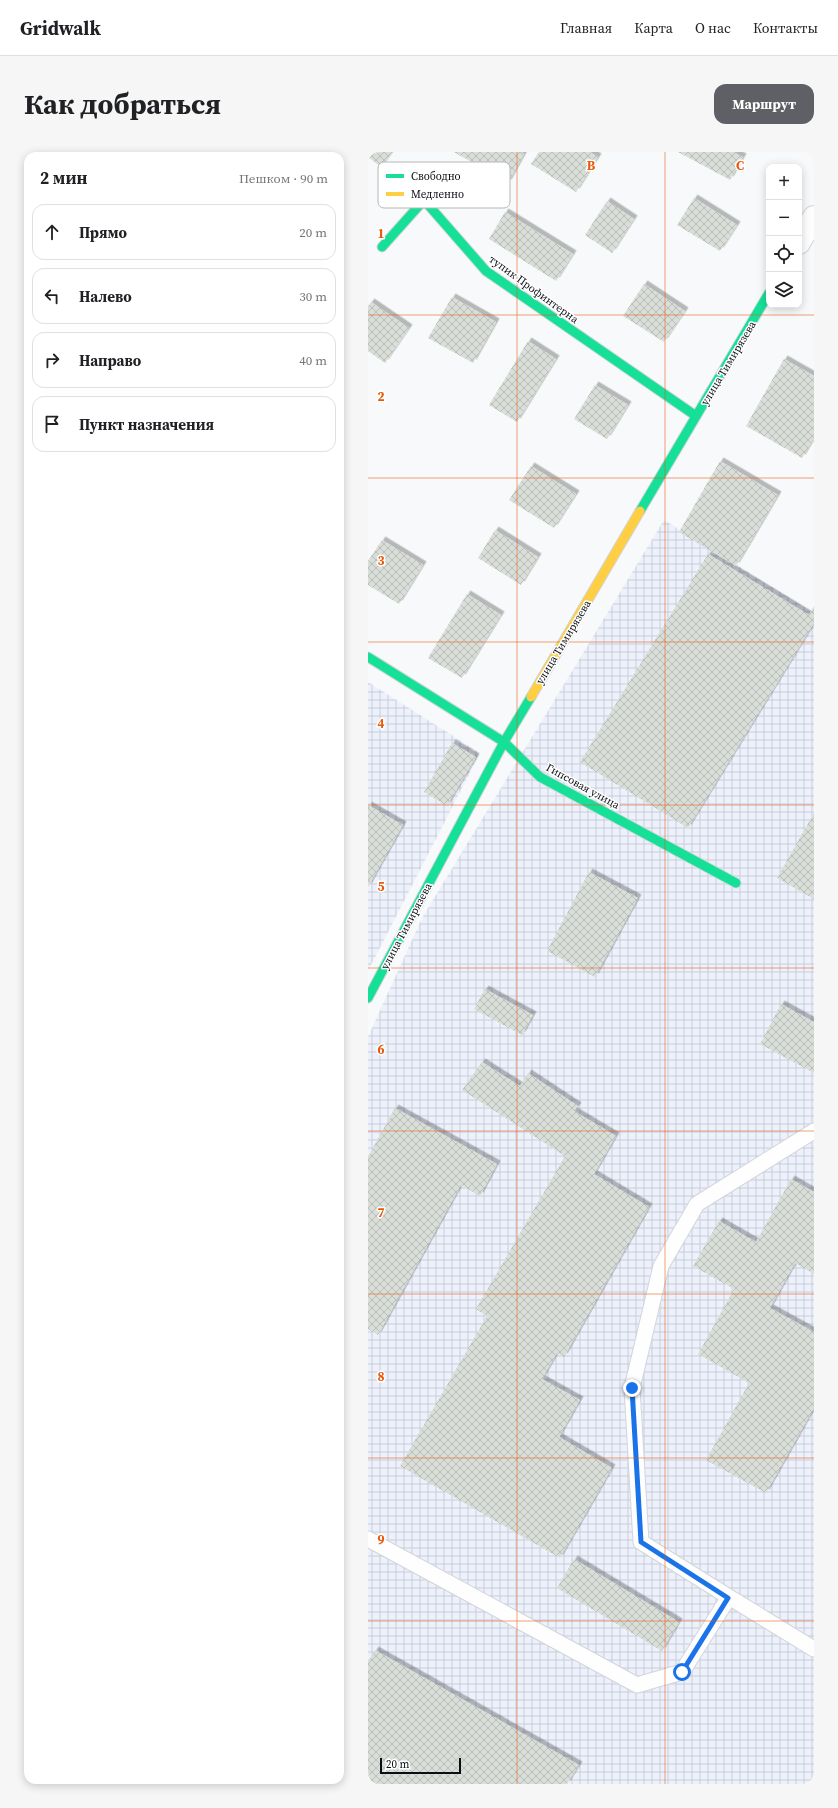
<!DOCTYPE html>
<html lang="ru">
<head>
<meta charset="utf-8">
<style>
  :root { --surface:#fff; --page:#f6f6f6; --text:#202124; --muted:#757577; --line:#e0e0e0; --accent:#5e6065 }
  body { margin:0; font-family:"Source Serif 4",serif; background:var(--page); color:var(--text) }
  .controls { position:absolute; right:12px; top:12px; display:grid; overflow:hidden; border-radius:8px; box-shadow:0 2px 10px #0003 }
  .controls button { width:36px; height:36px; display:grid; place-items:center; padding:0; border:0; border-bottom:1px solid var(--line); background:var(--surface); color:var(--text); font:20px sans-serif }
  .scale { position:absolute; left:12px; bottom:10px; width:81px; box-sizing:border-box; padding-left:4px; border:2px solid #0b0d14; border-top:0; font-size:11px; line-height:14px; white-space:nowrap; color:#0b0d14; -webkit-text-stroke:3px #fff; paint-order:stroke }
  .stop { position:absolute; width:12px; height:12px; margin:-9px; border:3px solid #1a73e8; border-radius:50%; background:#fff }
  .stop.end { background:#1a73e8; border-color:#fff; box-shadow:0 1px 4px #0008 }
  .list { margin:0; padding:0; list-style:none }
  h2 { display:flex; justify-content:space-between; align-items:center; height:52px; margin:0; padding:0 16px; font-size:17px }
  h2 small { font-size:13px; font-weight:400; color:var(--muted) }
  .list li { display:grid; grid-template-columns:26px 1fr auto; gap:12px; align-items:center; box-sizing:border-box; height:56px; margin:0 8px 8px; padding:0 8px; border:1px solid var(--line); border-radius:12px }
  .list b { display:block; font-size:15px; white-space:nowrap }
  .list em { font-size:13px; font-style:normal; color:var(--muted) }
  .icon { flex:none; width:22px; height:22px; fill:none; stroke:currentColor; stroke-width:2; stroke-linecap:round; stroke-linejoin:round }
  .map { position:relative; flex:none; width:446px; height:1632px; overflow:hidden; border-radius:12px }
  header { display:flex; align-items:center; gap:24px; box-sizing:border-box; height:56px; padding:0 20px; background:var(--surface); border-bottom:1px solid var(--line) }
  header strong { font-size:19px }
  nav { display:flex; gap:22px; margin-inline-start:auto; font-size:14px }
  .intro { display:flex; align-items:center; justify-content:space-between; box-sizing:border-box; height:96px; padding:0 24px }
  h1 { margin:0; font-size:28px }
  .button { padding:10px 18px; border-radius:12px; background:var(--accent); color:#fff; font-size:14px; font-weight:700 }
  main { display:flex; gap:24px; padding:0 24px }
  aside { flex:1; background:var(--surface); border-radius:12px; box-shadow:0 2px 10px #0003 }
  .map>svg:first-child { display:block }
</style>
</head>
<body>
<header>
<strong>Gridwalk</strong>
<nav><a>Главная</a><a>Карта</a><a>О нас</a><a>Контакты</a></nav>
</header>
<div class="intro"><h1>Как добраться</h1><a class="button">Маршрут</a></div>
<main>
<aside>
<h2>2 мин<small>Пешком · 90 m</small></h2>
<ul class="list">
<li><svg class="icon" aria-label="ahead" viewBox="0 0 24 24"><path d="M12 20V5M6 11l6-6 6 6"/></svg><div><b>Прямо</b></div><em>20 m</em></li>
<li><svg class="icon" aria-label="left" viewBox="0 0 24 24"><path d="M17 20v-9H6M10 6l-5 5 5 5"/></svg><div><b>Налево</b></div><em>30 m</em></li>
<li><svg class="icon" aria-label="right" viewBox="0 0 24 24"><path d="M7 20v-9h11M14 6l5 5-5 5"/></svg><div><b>Направо</b></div><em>40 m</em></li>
<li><svg class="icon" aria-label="arrive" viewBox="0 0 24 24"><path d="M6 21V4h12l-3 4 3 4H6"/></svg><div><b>Пункт назначения</b></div></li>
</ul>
</aside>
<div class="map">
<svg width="446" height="1632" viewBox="0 0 446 1632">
  <defs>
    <pattern id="industrial-grid" width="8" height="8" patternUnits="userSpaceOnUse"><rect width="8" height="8" fill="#edf1fc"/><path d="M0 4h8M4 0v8" fill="none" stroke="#cacdd7"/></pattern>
    <pattern id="building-cross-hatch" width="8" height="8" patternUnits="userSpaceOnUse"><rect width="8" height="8" fill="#d9dfd8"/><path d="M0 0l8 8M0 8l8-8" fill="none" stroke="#b9beb8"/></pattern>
    <filter id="shadow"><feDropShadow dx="3.5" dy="-3.5" stdDeviation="0" flood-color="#0004"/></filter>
  </defs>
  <rect width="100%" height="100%" fill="#f7f9fb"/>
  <path fill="url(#industrial-grid)" d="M296,368L446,461V1632H0V885L54,766Z
    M0,530L112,601L0,819Z"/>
  <path fill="url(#building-cross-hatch)" filter="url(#shadow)" d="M0,0H24L13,15L0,5Z
    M86,0H153L156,2L140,31Z
    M171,0H222L230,5L208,40L163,12Z
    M310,0H365L375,5L362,28Z
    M326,46L369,73L352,99L309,73Z
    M239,49L266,67L244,101L217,83Z
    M137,60L205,102L188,129L121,87Z
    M276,132L317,159L296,190L255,164Z
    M84,145L128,170L105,211L60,186Z
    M3,150L41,176L17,211L0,199V154Z
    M160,189L188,207L149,270L121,253Z
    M416,207L446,224V286L434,306L378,274Z
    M227,233L260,253L239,287L206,267Z
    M352,309L410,343L368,414L311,380Z
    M163,314L208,342L186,376L141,348Z
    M127,378L170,405L153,433L110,406Z
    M14,388L55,413L31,452L0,433V409Z
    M340,402L441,463L446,454V471L320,676L212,610Z
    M99,442L133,463L94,526L60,506Z
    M84,591L108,605L79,654L56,640Z
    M0,653L35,673L0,735Z
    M446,661V747L409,726Z
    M221,720L270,746L227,825L179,799Z
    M117,837L165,863L154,883L106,857Z
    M413,852L446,870V921L392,892Z
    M114,910L152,934L160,921L210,954L206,959L248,984L226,1022L281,1055L196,1205L189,1201L174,1227L212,1248L191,1285L244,1316L192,1406L32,1314L119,1164L108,1157L197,1004L94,938Z
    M27,956L129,1012L112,1044L93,1033L10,1183L0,1177V1005Z
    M423,1027L446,1040V1122L427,1111L402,1156L446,1180V1256L398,1341L338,1308L381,1231L330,1202L366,1137L325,1114L351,1069L388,1090Z
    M206,1407L311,1470L294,1499L189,1436Z
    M7,1498L211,1613L199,1632H0V1510Z"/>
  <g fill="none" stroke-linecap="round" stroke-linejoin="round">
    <defs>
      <path id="lane" d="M446,979L329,1052L293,1114L264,1236L273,1390L361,1445L446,1497
        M0,1387L269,1533L314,1520L361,1445"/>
      <path id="street" d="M431,91L446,65"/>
      <path id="fast" d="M14,95L56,48L118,119L328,264
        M272,359L401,141
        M0,505L136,590L172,625L368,731
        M0,846L136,590L163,545"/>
      <path id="slow" d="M163,545L272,359"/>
    </defs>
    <use href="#lane" stroke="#d2d5da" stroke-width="17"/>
    <use href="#street" stroke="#d2d5da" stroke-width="24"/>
    <use href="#fast" stroke="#d2d5da" stroke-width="11"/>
    <use href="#slow" stroke="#d2d5da" stroke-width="11"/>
    <use href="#lane" stroke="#fefefe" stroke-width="15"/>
    <use href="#street" stroke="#fefefe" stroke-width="22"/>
    <use href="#fast" stroke="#16e098" stroke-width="9"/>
    <use href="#slow" stroke="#ffcf43" stroke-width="9"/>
  </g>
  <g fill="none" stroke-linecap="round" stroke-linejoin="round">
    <path stroke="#1a73e8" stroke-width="5" d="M264,1236L273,1390L360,1446L314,1520"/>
  </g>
  <path fill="none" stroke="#e8590c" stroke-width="1" stroke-opacity="0.55" d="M149,0V1632M297,0V1632M0,163H446M0,326H446M0,490H446M0,653H446M0,816H446M0,979H446M0,1142H446M0,1306H446M0,1469H446"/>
  <g text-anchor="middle" stroke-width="3" stroke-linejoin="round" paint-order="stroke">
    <g font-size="11" fill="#0b0d14" stroke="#fff">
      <text transform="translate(166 137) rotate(36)" y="4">тупик Профинтерна</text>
      <text transform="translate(360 211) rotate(-59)" y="4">улица Тимирязева</text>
      <text transform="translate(195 490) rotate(-59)" y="4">улица Тимирязева</text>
      <text transform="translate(215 634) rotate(29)" y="4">Гипсовая улица</text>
      <text transform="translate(38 774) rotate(-62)" y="4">улица Тимирязева</text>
    </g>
  </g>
  <rect x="10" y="10" width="132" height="46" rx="6" fill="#fff" stroke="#b6b6b8" stroke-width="1"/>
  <rect x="18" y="22" width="18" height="4" fill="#16e098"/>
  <rect x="18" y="40" width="18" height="4" fill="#ffcf43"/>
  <g font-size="11" fill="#0b0d14">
    <text x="43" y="28">Свободно</text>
    <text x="43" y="46">Медленно</text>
  </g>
  <g font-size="13" text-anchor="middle" font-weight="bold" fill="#e8590c" stroke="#fff" stroke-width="3" stroke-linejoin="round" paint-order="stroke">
    <text x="223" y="18">B</text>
    <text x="372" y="18">C</text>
    <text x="13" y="86">1</text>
    <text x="13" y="249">2</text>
    <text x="13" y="413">3</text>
    <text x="13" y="576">4</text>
    <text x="13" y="739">5</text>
    <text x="13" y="902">6</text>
    <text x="13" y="1065">7</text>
    <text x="13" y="1229">8</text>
    <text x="13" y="1392">9</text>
  </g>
</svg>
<div class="controls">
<button>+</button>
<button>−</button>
<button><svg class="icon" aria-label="locate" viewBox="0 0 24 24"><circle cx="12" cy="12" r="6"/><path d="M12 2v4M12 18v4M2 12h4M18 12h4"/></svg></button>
<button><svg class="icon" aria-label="layers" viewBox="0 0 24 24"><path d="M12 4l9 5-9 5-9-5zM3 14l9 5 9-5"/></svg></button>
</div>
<div class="scale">20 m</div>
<div class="stop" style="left:314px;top:1520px"></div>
<div class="stop end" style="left:264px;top:1236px"></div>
</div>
</main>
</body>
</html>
